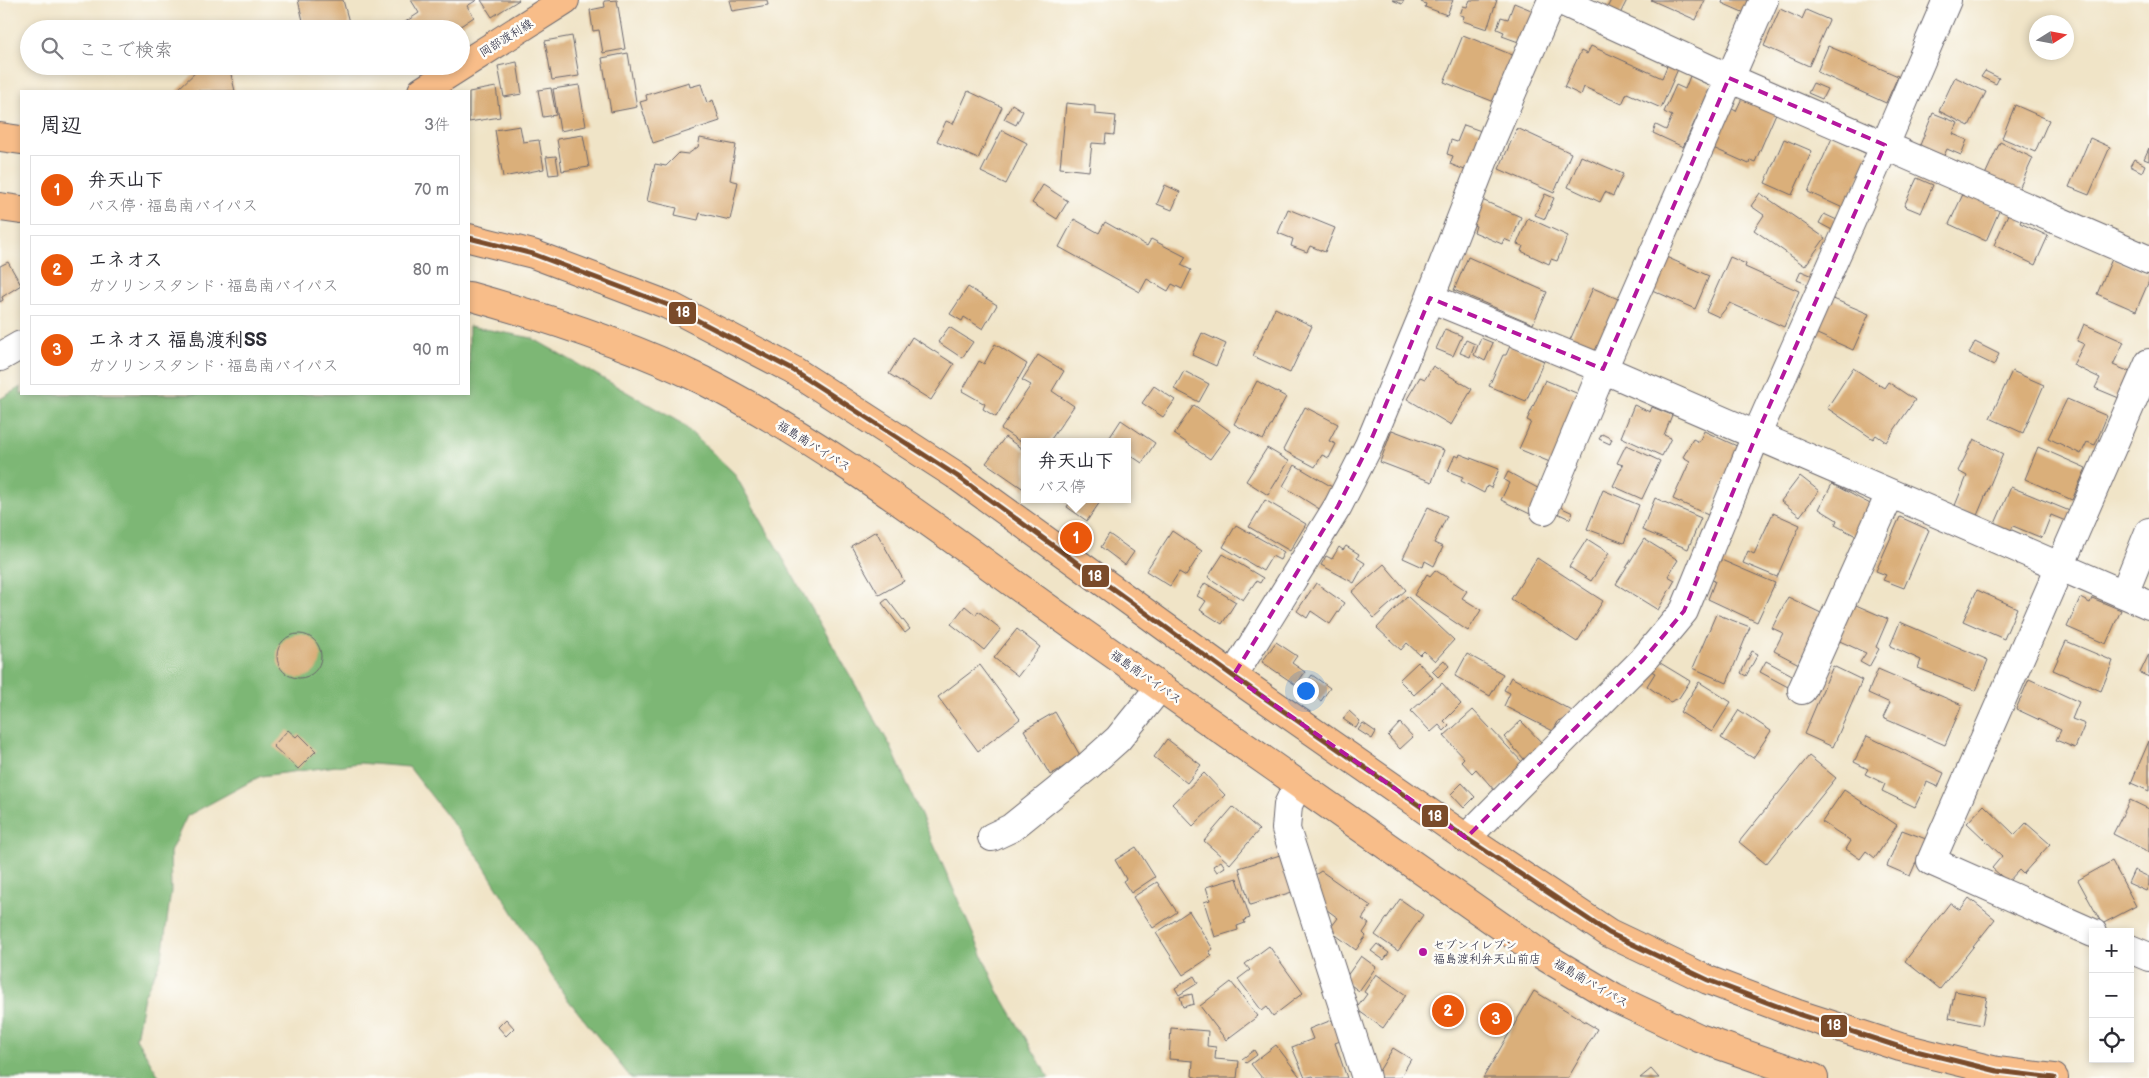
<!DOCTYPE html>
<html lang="ja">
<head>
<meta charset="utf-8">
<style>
  :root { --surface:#fff; --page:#f7f7f7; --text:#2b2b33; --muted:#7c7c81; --line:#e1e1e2; --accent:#ea580c }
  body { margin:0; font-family:"Balsamiq Sans","Klee One",sans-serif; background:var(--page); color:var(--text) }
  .controls { position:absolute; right:15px; bottom:15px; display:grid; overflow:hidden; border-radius:0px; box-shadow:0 2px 8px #0003 }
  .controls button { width:45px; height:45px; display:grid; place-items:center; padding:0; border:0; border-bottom:1px solid var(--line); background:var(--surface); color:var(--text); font:25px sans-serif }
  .compass { position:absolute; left:2029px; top:15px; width:45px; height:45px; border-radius:50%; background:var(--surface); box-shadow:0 2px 8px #0003; rotate:79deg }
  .you { position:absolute; left:1305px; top:690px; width:18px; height:18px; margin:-12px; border:4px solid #fff; border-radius:50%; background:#1a73e8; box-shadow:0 0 0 8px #1a73e833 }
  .badge { display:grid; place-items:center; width:32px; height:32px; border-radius:50%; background:var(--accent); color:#fff; font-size:16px; font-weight:700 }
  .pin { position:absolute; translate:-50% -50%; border:2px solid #fff; box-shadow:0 1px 5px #0006 }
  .popup { position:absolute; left:1021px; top:438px; width:110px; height:65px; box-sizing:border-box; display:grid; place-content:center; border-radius:0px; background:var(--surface); filter:drop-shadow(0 1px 4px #0005); font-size:16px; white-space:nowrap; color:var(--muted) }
  .popup b { font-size:19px; color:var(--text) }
  .popup::after { content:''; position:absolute; left:50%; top:100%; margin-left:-10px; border:10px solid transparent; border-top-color:var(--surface) }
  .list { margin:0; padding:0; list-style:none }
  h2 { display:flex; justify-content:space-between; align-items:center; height:65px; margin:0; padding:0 20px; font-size:21px }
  h2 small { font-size:16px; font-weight:400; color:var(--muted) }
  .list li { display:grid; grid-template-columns:32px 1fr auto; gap:15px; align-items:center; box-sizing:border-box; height:70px; margin:0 10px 10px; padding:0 10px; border:1px solid var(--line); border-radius:0px }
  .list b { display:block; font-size:19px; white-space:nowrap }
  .list p { margin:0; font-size:16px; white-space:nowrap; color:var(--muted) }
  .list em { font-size:16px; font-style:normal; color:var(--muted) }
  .icon { flex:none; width:28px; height:28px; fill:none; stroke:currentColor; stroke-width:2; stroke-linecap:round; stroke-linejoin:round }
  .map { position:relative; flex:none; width:2149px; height:1078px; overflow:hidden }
  .search { position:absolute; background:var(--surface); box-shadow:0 2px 8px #0003; left:20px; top:20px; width:450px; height:55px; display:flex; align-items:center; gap:12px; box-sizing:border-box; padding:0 18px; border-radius:28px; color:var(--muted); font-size:19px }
  .panel { position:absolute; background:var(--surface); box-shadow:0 2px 8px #0003; left:20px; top:90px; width:450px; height:305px; border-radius:0px }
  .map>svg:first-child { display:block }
</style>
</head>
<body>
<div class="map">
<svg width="2149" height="1078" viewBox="0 0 2149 1078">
  <rect width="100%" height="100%" fill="#fdfcf7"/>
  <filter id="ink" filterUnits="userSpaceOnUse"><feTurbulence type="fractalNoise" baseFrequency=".02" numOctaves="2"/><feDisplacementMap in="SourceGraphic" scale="10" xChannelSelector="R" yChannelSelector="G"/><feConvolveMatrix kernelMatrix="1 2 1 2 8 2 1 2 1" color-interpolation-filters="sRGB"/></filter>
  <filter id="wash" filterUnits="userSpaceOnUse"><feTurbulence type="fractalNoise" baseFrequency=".0096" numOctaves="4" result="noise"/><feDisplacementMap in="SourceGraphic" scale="20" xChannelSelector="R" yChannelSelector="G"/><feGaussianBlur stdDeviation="1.12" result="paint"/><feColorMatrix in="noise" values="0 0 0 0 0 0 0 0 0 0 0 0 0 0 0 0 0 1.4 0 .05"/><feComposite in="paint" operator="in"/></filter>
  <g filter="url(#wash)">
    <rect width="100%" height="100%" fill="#f0e4c7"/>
    <path fill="#7db775" stroke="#506c58" d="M469,326L532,338L681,423L734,473L891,747L998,991L1049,1078H631L565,996L477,855L409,767L359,763L261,776L187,816L170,852L171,891L162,958L144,996L136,1038L160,1078H0V399L21,387V394H469Z"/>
    <g id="blocks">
      <path fill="#daaf7a" d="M298,0H343L350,26L340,29H305Z
        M411,0H477L467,6L474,17L456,29H401L399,26L419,13Z
        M481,0H519L492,17Z
        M617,0L625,49L603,53L599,30L593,31L590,10L605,7L604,1Z
        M729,0H767L768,5L732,11Z
        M1392,0H1404L1402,4Z
        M1422,0H1453L1447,15L1425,7L1426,4L1421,2Z
        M1470,0H1497L1487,29L1463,21L1464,16L1460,15L1463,6L1467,7Z
        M1611,0H1627L1619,16L1606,10Z
        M1651,0H1705L1696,20Z
        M1723,0H1754L1747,14L1722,3Z
        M1514,3L1536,12L1524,44L1502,36L1504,32L1497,29L1501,17L1508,19Z
        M1780,9L1802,19L1806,10L1829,20L1809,66L1764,46Z
        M1463,35L1515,56L1497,103L1444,82Z
        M572,36L579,76L552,80L545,41Z
        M1591,46L1662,78L1668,64L1678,69L1661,108L1627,93L1622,104L1584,87L1581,95L1564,87L1581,51L1587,54Z
        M1828,46L1898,76L1886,103L1817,72Z
        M628,53L637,107L611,112L602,58Z
        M517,62L522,94L504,97L498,66Z
        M202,66H229L235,91H176Z
        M1985,71L1999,78L1996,84L1981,77Z
        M1690,76L1711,86L1683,147L1653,133L1656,125L1666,130L1672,116L1664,112L1676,85L1685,89Z
        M1955,77L1986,92L1969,126L1939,111Z
        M689,82L690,87L701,84L707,103L713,100L720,121L653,143L640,102L647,100L646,95Z
        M1813,83L1827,89L1822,99L1808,93Z
        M579,85L586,126L560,131L553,89Z
        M496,87L500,117L469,122V92Z
        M551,88L556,115L543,117L538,90Z
        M968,91L1002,107L978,159L937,141L946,121L953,124Z
        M1743,96L1777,111L1755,162L1750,160L1749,164L1711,147L1728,107L1736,111Z
        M1066,103L1095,106V114L1116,116L1114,135L1106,134L1105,144L1092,143L1089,171L1060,168Z
        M1012,104L1023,111L1016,125L1004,119Z
        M2015,105L2049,120L2035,152L2002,138Z
        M1933,113L1958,123L1953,134L1967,140L1961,155L1947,149L1942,160L1918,150Z
        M1464,125L1481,131L1467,171L1450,164L1453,156L1447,154L1451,140L1457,142Z
        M520,126L523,142L539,140L544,169L503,177L495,130Z
        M1517,128L1571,153L1554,193L1499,169Z
        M1002,130L1027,143L1006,184L981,172Z
        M583,135L589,167L562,171L557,139Z
        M700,138L736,145L730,180L738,182L730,220L700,213L698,220L675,215L677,208L647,201L655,164L666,166L679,153L688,154L698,147Z
        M1832,138L1869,155L1845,209L1808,192Z
        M2090,138L2110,147L2089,195L2069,187Z
        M1784,139L1812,151L1792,195L1765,183Z
        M2000,142L2033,158L2018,191L1985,175Z
        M2149,148V161L2144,159Z
        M556,156L559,174L549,175L546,157Z
        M1581,156L1623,174L1613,196L1605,192L1600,202L1568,187Z
        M2134,159L2145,165L2142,172L2130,166Z
        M1917,178L1933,185L1921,213L1904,206Z
        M1043,185L1068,201L1057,219L1032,203Z
        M1165,185L1180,192L1172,210L1157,204Z
        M1964,192L2000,209L1986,241L1949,224Z
        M1760,193L1825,238L1805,266L1754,230L1764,215L1751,206Z
        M1545,194L1554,198L1545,219L1535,215Z
        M1482,200L1521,217L1511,242L1504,239L1502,244L1474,232L1476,226L1471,224Z
        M1288,209L1335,228L1325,252L1310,246L1307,252L1291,246L1293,239L1278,233Z
        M2009,212L2022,218L2020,223L2048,236L2035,265L1994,245Z
        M1824,214L1839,221L1834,231L1819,223Z
        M1528,218L1568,236L1557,261L1551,259L1549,264L1521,251L1523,246L1517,244Z
        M1074,219L1099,233L1105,222L1147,246L1151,239L1186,257L1181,265L1191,270L1182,289L1172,284L1168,291L1147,279L1140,292L1059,247Z
        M1468,257L1547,292L1533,324L1454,290Z
        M1666,257L1709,276L1695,309L1652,290Z
        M1730,257L1746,264L1745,267L1799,291L1784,327L1730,303L1719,317L1706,311Z
        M2112,259L2149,275V281L2136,311L2097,294Z
        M8,262L21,285L2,297L3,300L0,302V266Z
        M1801,271L1818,278L1814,287L1797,280Z
        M968,287L997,305L983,329L964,317L962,321L950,314Z
        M1593,288L1625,302L1602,354L1570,340Z
        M1831,298L1869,314L1853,350L1815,333Z
        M1275,308L1312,326L1290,373L1253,356Z
        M2084,324L2124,342L2113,365L2130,372L2119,398L2095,388L2100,378L2073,365L2084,344L2077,341Z
        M949,327L973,342L962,358L938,342Z
        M1445,329L1462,336L1453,356L1436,349Z
        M1202,333L1226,344L1216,366L1192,355Z
        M912,337L954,364L931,400L889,374Z
        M1481,338L1493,343L1485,361L1474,355Z
        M1466,340L1475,344L1470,357L1460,353Z
        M1975,342L1999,354L1994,365L1969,353Z
        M995,344L1027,364L996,417L983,409L985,404L962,391L979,361L984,364Z
        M1510,346L1544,361L1526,401L1489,386L1503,355H1506Z
        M1038,355L1064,371L1052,391L1074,406L1049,442H1025V445L1001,429L1031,385L1022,380Z
        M1433,366L1472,389L1451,425L1407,399L1420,377L1425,379Z
        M1853,368L1884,388L1888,382L1915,400L1886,442L1876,435L1873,439L1827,408Z
        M1184,371L1209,384L1199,402L1174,389Z
        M2012,371L2044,385L2023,433L1990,418Z
        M1545,380L1581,395L1552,463L1519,449L1531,422L1527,420Z
        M1257,381L1286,397L1263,440L1234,424Z
        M1154,386L1175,400L1163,417L1142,403Z
        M2067,399L2107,416L2095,445L2087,442L2081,454L2048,438Z
        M1194,405L1230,431L1210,459L1174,434Z
        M1634,405L1650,412L1652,407L1672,415L1664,435L1671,438L1662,456L1621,437Z
        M1305,407L1338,424L1329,441L1336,444L1329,458L1322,455L1315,467L1283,450Z
        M1121,420L1155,443L1142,463L1127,453V442H1111L1108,440Z
        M1392,430L1444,450L1432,482L1380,462Z
        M1704,431L1739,447L1708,515L1673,499L1690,461L1683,457L1693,439L1699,442Z
        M1602,434L1612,439L1610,444L1599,439Z
        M1005,437L1025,451V490L986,463Z
        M1974,439L2003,454L1976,518L1954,508L1967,476L1958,471Z
        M1626,445L1660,461L1642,499L1613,486L1623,465L1617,463Z
        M2038,447L2086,468L2072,500L2025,479Z
        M1267,448L1289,461L1268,495L1246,481Z
        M1460,454L1499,469L1491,488L1487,486L1484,493L1461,481L1463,477L1448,471L1455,455L1459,457Z
        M1295,465L1334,488L1321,510L1283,486Z
        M1508,472L1545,492L1538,498L1530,514L1501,500L1509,483L1504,480Z
        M1800,476L1819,491L1800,516L1781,501Z
        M1832,484L1876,507L1860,538L1835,525L1837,520L1819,509Z
        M2011,487L2072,512L2068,522L2051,515L2042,538L2013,526L2010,533L1994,526Z
        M1603,490L1639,505L1624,543L1587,529Z
        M1655,498L1701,518L1688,549L1642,530Z
        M1072,499H1102L1087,521L1067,507Z
        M1265,500L1306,524L1290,551L1249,527Z
        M1428,507L1447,516L1434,543L1443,547L1434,566L1425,561L1423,567L1403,558Z
        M1560,507L1573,513L1570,519L1557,513Z
        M1773,513L1800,525L1777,577L1743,563L1748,551L1754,554Z
        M1900,517L1929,530L1904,588L1883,580L1886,575L1876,571Z
        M1236,525L1284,552L1280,560L1272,556L1263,571L1223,547Z
        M876,531L904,581L879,595L851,546Z
        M1172,531L1202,551L1186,576L1179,572L1170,586L1146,571Z
        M1109,534L1134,552L1125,565L1101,547Z
        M1587,539L1609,553L1591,581L1569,567Z
        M1644,539L1678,560L1668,576L1675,580L1658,610L1616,584Z
        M1346,546L1359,554L1357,558L1365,563L1354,583L1321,565L1326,556L1332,559L1339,547L1343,550Z
        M1223,554L1263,578L1260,583L1256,581L1243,600L1208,577Z
        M1537,558L1603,601L1577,642L1511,599Z
        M1719,559L1775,583L1757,622L1708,599L1715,581L1710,579Z
        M1384,564L1406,590L1374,618L1352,592Z
        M1435,570L1467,591L1462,598L1481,610L1468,631L1414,595L1427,574L1430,576Z
        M1205,583L1236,602L1222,624L1200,610L1206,601L1197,596Z
        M1316,583L1344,603L1330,624L1311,611L1307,618L1297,611Z
        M1977,590L2017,608L2004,639L1963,621Z
        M1407,596L1454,640L1435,661L1424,651L1420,655L1407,643L1401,650L1377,628Z
        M1788,597L1823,614L1799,664L1774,651L1783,633L1772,628Z
        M2080,598L2090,603L2092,598L2121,610L2106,644L2067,627Z
        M887,599L910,629L905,633L882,603Z
        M1849,602L1888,619L1876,647L1879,649L1869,667L1860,662L1866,653L1833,638Z
        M965,606L976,615L978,611L1001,629L984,650L951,624Z
        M1716,614L1750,627L1727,683L1693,668Z
        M1900,622L1988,660L1976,691L1918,668L1921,660L1890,646Z
        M1017,629L1040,647L1018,676L994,658Z
        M277 656a22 22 0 1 1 44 0a22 22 0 1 1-44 0Z
        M2066,641L2113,661L2101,691L2053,670Z
        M1276,642L1297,656L1292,663L1305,672L1296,685L1262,662Z
        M1752,651L1758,654L1746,676L1741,673Z
        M1467,654L1503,674L1490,696L1455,676Z
        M2149,654V677L2140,673Z
        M1444,660L1449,666L1438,677L1432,671Z
        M1657,661L1690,681L1679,698L1670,702L1647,686L1655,673L1651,671Z
        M1766,661L1794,676L1788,687L1760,672Z
        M1418,662L1433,678L1414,695L1399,680Z
        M980,665L1020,719L978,751L938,697Z
        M1833,666L1862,680L1833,747L1804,734Z
        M1878,669L1962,705L1945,745L1883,718L1890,703L1868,693Z
        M1312,675L1330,688L1321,701L1303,688Z
        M1511,677L1572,711L1565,723L1559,720L1553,731L1504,706L1510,693L1504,690Z
        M2029,679L2079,702L2072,719L2085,724L2075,748L2056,740L2061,730L2016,709Z
        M1699,682L1731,702L1712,732L1680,712Z
        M1442,683L1461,704L1444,721L1449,726L1444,731L1439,725L1431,732L1411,711Z
        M1473,710L1524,764L1495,791L1476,769L1472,773L1461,761L1464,758L1444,736Z
        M1739,710L1771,731L1753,758L1721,738Z
        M1349,711L1360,721L1356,728L1343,719Z
        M1055,712L1081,757L1050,775L1024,730Z
        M1521,721L1543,744L1525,760L1504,737Z
        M1363,723L1376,732L1372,739L1358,730Z
        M1400,723L1413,737L1400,749L1388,736Z
        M288,730L296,737L299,734L316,751L298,769L273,746Z
        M1867,736L1944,773L1938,787L1927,782L1915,807L1882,791L1885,784L1865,774L1868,769L1854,762Z
        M1167,739L1201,765L1187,783L1154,757Z
        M2149,741V791L2131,783Z
        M1809,756L1836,778L1766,864L1739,842Z
        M1204,773L1225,795L1193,826L1172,804Z
        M1462,783L1475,797L1464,808L1451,794Z
        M1844,790L1897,825L1875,858L1866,851L1860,859L1846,849L1851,841L1822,822Z
        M2130,800L2149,809V852L2113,834Z
        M1984,805L2015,835L2026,823L2050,844L2023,874L2019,870L2008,882L1992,868L2002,856L1967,823Z
        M1233,807L1259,830L1230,864L1204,841Z
        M1902,830L1926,839L1910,876L1887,866Z
        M1136,847L1155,877L1131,893L1123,881L1126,879L1115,860Z
        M1280,855L1292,892L1250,905L1239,868Z
        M1221,861L1225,867L1217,872L1213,866Z
        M2112,861L2136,906L2102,924L2078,880Z
        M2134,870L2149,877V884L2146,891L2128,883Z
        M1321,871L1371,906L1362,919L1369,924L1363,933L1366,936L1356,950L1329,930L1338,918L1323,907L1315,875Z
        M1237,878L1250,918L1244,920L1245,923L1237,926L1238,930L1215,937L1204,902L1210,900L1206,887Z
        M1157,882L1177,912L1153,928L1133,897Z
        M1969,898L1995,919L1940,989L1905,961L1950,903L1960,910Z
        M1400,899L1423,915L1398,951L1375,935Z
        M1189,911L1213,949L1209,951L1212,956L1183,975L1156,933Z
        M1377,944L1389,953L1384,960L1371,951Z
        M1269,946L1303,993L1273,1016L1267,1007L1262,1011L1238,979L1250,970L1245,964Z
        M1361,956L1376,967L1359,991L1344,980Z
        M1376,974L1406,995L1383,1028L1356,1009L1367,994L1364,992Z
        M1194,976L1198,983L1179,995L1175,988Z
        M1231,982L1258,1016L1226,1040L1200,1006Z
        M1534,991L1597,1029L1568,1078H1483Z
        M1955,991L1987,997L1982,1025L1949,1018Z
        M1192,994L1194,1004L1183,1007L1180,997Z
        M506,1019L514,1028L506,1036L498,1027Z
        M1332,1020L1340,1041L1335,1043L1347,1078H1314L1313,1076L1305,1078L1292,1047L1313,1039L1309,1029Z
        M1171,1028L1208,1031L1207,1046L1216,1047L1215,1059L1239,1061L1237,1078H1198L1192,1076L1193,1061L1169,1059Z
        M1276,1045L1301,1078H1262L1251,1064Z
        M1393,1048L1411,1059L1400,1078H1380L1376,1076Z
        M1254,1050L1257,1055L1246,1063L1242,1059Z
        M1651,1069L1659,1078H1640Z"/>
    </g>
  </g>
  <g filter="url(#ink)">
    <use href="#blocks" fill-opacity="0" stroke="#6a666c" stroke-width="1"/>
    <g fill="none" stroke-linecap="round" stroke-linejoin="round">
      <defs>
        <path id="minor" d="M1559,0L1729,78L2149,260
          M1430,298L1603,369L2149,605
          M0,357L21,345
          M1544,510L1603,369L1764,0
          M2124,594L2149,532
          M1233,676L1338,506L1369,445L1430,298L1492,139L1552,0
          M1802,690L1890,494
          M1298,784L1288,805L1286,829L1366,1078
          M992,837L1011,828L1088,766L1118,739L1160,687
          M1466,838L1643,660L1684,611L1756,436L1885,145L1947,0
          M2093,933L1931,861L2149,363
          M2130,949L2149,957"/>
        <path id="major" d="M422,91L565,0"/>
        <path id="highway" d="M0,137L21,140
          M0,207L21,210
          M469,238L533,254L668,305L793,370L957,476L1233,676L1466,838L1609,933L1708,980L1798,1014L1900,1047L1997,1071L2054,1078
          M469,296C548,318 628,344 702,380C838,449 959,546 1083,633C1236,741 1389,848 1542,955L1614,998L1699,1038L1814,1078"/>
      </defs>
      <use href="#minor" stroke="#6a666c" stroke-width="30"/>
      <use href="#major" stroke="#6a666c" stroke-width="30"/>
      <use href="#highway" stroke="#6a666c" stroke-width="30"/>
      <use href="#minor" stroke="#fff" stroke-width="28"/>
      <use href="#major" stroke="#f8bd89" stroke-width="28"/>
      <use href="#highway" stroke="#f8bd89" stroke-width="28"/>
      <defs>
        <path id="bus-1" d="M469,238L533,254L668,305L793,370L957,476L1233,676L1466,838L1609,933L1708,980L1798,1014L1900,1047L1997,1071L2054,1078"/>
      </defs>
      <use href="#bus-1" stroke="#fdfcf7" stroke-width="9"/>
      <use href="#bus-1" stroke="#7a4b2a" stroke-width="5"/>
    </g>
  </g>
  <path fill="none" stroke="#b5179e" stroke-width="4" stroke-dasharray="10 6" stroke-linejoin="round" d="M1729,78L1885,145L1756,436L1684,611L1643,660L1466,838L1233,676L1338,506L1369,445L1430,298L1603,369Z"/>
  <circle fill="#b5179e" stroke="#fdfcf7" stroke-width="2" cx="1423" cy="952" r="5"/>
  <g text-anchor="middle" stroke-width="5" stroke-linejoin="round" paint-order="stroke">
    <g font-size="12" fill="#22223b" stroke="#fdfcf7">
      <text transform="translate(506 38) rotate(-32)" y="4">岡部渡利線</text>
      <text transform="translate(814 446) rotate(32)" y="4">福島南バイパス</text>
      <text transform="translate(1146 677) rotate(35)" y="4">福島南バイパス</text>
      <text transform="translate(1591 983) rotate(30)" y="4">福島南バイパス</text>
    </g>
    <g font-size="12" fill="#22223b" stroke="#fdfcf7" text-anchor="start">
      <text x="1433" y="949">セブンイレブン<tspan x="1433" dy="14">福島渡利弁天山前店</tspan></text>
    </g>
  </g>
  <g stroke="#fdfcf7" stroke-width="2">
    <rect x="668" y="301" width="29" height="24" rx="5" fill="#7a4b2a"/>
    <rect x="1081" y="564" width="29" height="24" rx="5" fill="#7a4b2a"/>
    <rect x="1421" y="804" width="28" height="24" rx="5" fill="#7a4b2a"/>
    <rect x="1820" y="1014" width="28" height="24" rx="5" fill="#7a4b2a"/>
  </g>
  <g font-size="14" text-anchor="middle" font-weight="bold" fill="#fff">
    <text x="683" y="317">18</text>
    <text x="1095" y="581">18</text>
    <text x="1435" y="821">18</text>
    <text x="1834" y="1030">18</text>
  </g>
</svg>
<div class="controls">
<button>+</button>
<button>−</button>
<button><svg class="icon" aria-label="locate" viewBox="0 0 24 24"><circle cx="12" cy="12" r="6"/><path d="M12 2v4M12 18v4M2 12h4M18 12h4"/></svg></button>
</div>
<svg class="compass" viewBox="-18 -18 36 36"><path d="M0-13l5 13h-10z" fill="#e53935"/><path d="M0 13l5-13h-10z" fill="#7c7c81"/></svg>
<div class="you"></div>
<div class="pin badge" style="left:1076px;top:538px">1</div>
<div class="popup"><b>弁天山下</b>バス停</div>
<div class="pin badge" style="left:1448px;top:1011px">2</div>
<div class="pin badge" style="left:1496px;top:1019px">3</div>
<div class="search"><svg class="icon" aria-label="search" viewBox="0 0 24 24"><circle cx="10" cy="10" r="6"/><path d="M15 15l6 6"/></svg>ここで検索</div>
<section class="panel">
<h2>周辺<small>3件</small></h2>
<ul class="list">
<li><span class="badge">1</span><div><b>弁天山下</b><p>バス停 · 福島南バイパス</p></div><em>70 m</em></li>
<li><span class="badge">2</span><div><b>エネオス</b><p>ガソリンスタンド · 福島南バイパス</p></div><em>80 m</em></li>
<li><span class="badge">3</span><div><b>エネオス 福島渡利SS</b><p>ガソリンスタンド · 福島南バイパス</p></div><em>90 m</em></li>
</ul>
</section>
</div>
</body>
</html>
